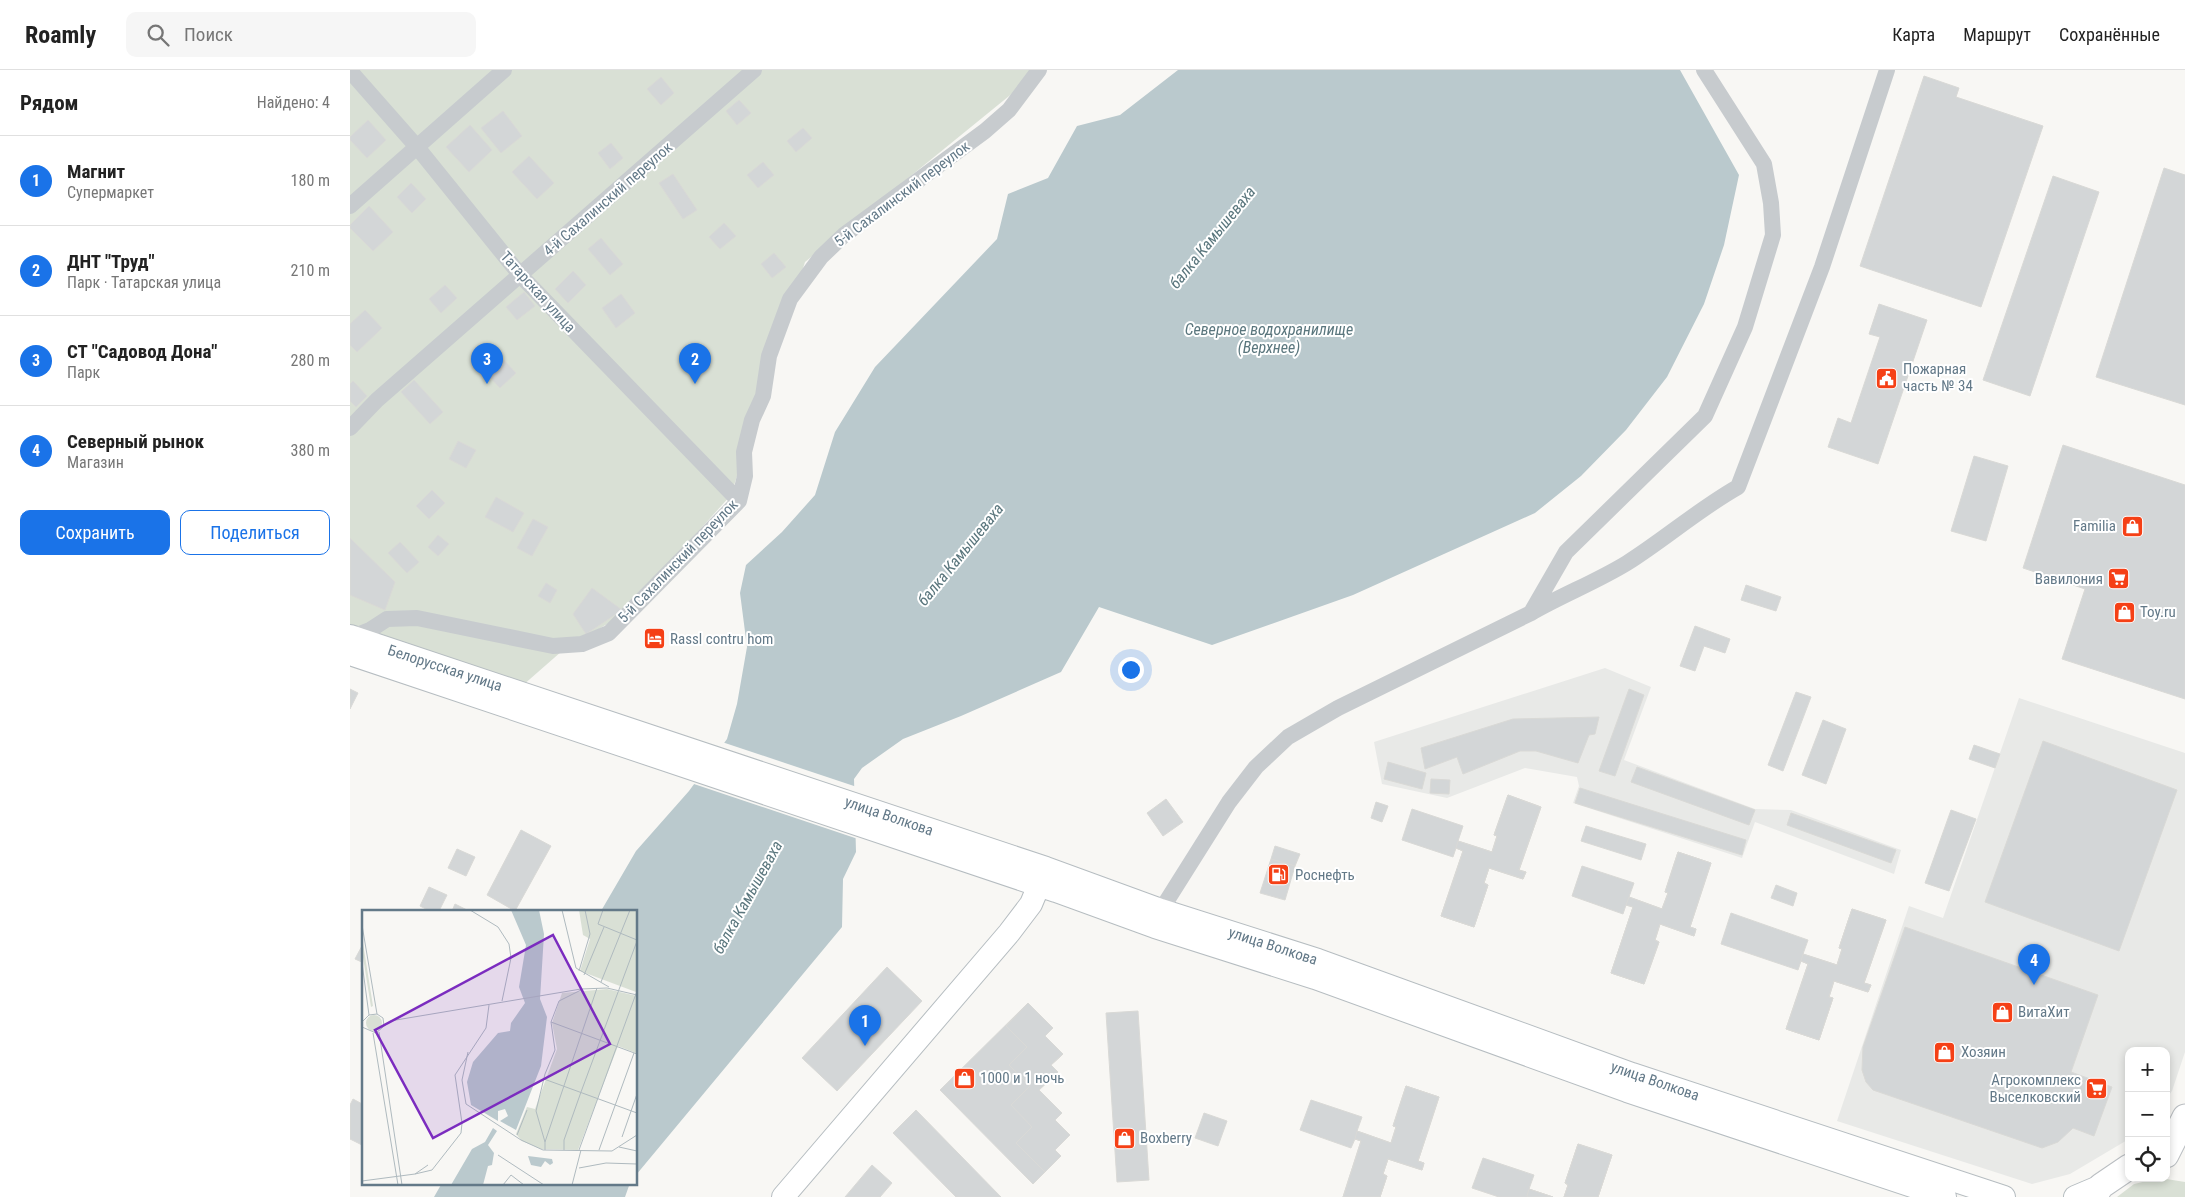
<!DOCTYPE html>
<html lang="ru">
<head>
<meta charset="utf-8">
<style>
  :root { --surface:#fff; --page:#f6f6f6; --text:#222; --muted:#767676; --line:#e0e0e0; --accent:#1a73e8 }
  body { margin:0; font-family:"Roboto Condensed",sans-serif; background:var(--page); color:var(--text) }
  .controls { position:absolute; right:15px; bottom:15px; display:grid; overflow:hidden; border-radius:10px; box-shadow:0 2px 8px #0003 }
  .controls button { width:45px; height:45px; display:grid; place-items:center; padding:0; border:0; border-bottom:1px solid var(--line); background:var(--surface); color:var(--text); font:25px sans-serif }
  .you { position:absolute; left:780px; top:599px; width:18px; height:18px; margin:-12px; border:4px solid #fff; border-radius:50%; background:#1a73e8; box-shadow:0 0 0 8px #1a73e833 }
  .badge { display:grid; place-items:center; width:32px; height:32px; border-radius:50%; background:var(--accent); color:#fff; font-size:16px; font-weight:700 }
  .pin { position:absolute; translate:-50% -41px; filter:drop-shadow(0 1px 2px #0008) }
  .pin::after { content:''; position:absolute; top:26px; width:18px; height:15px; background:inherit; clip-path:polygon(0 0,100% 0,50% 100%) }
  .list { margin:0; padding:0; list-style:none }
  h2 { display:flex; justify-content:space-between; align-items:center; height:65px; margin:0; padding:0 20px; font-size:21px }
  h2 small { font-size:16px; font-weight:400; color:var(--muted) }
  .list li { display:grid; grid-template-columns:32px 1fr auto; gap:15px; align-items:center; box-sizing:border-box; height:90px; padding:0 20px; border-top:1px solid var(--line) }
  .list b { display:block; font-size:19px; white-space:nowrap }
  .list p { margin:0; font-size:16px; white-space:nowrap; color:var(--muted) }
  .list em { font-size:16px; font-style:normal; color:var(--muted) }
  .actions { display:flex; gap:10px; padding:15px 20px }
  .actions a { flex:1; padding:11px 0; border:1px solid var(--accent); border-radius:10px; text-align:center; font-size:18px; color:var(--accent) }
  .actions .main { background:var(--accent); color:#fff }
  .icon { flex:none; width:28px; height:28px; fill:none; stroke:currentColor; stroke-width:2; stroke-linecap:round; stroke-linejoin:round }
  .map { position:relative; flex:none; width:1835px; height:1127px; overflow:hidden }
  header { display:flex; align-items:center; gap:30px; box-sizing:border-box; height:70px; padding:0 25px; background:var(--surface); border-bottom:1px solid var(--line) }
  header strong { font-size:24px }
  nav { display:flex; gap:28px; margin-inline-start:auto; font-size:18px }
  .search { width:350px; height:45px; background:var(--page); display:flex; align-items:center; gap:12px; box-sizing:border-box; padding:0 18px; border-radius:10px; color:var(--muted); font-size:19px }
  main { display:flex }
  aside { flex:1; background:var(--surface) }
  .map>svg:first-child { display:block }
</style>
</head>
<body>
<header>
<strong>Roamly</strong>
<div class="search"><svg class="icon" aria-label="search" viewBox="0 0 24 24"><circle cx="10" cy="10" r="6"/><path d="M15 15l6 6"/></svg>Поиск</div>
<nav><a>Карта</a><a>Маршрут</a><a>Сохранённые</a></nav>
</header>
<main>
<aside>
<h2>Рядом<small>Найдено: 4</small></h2>
<ul class="list">
<li><span class="badge">1</span><div><b>Магнит</b><p>Супермаркет</p></div><em>180 m</em></li>
<li><span class="badge">2</span><div><b>ДНТ &quot;Труд&quot;</b><p>Парк · Татарская улица</p></div><em>210 m</em></li>
<li><span class="badge">3</span><div><b>СТ &quot;Садовод Дона&quot;</b><p>Парк</p></div><em>280 m</em></li>
<li><span class="badge">4</span><div><b>Северный рынок</b><p>Магазин</p></div><em>380 m</em></li>
</ul>
<div class="actions"><a class="main">Сохранить</a><a>Поделиться</a></div>
</aside>
<div class="map">
<svg width="1835" height="1127" viewBox="0 0 1835 1127">
  <rect width="100%" height="100%" fill="#f8f7f4"/>
  <path fill="#e8e9e7" d="M1255,598L1301,617L1274,690L1405,739L1441,740L1551,780L1544,804L1405,752L1392,788L1223,733L1229,716L1227,707L1175,698L1097,728L1032,714L1024,672Z
    M1669,628L1835,683V982L1822,1021L1816,1029V981H1779V1069L1720,1104L1682,1114L1487,1051L1559,836L1593,848Z"/>
  <path fill="#d9e0d5" d="M0,0H684L670,17L455,192L381,425L274,544L212,581L172,616L0,560Z
    M1810,1108L1835,1112V1127H1767L1784,1114Z"/>
  <path fill="#bac9cd" d="M828,0H1330L1389,105L1374,175L1354,234L1317,307L1276,360L1231,406L1185,443L1003,525L862,575L749,537L711,602L611,646L553,669L512,698L504,709L506,782L493,809L492,857L286,1105V841H251L286,781L339,721L377,669L387,634L397,577L390,523L396,495L432,462L465,425L485,362L525,297L647,169L658,124L698,108L727,56L770,45Z
    M92,1113H280L275,1127H84Z"/>
  <path fill="#f8f7f4" d="M372,672L507,717L508,769L341,713Z"/>
  <path fill="#d3d6d7" stroke="#d9d9d6" d="M1574,6L1609,18L1606,27L1693,56L1631,237L1510,196Z
    M311,7L324,23L311,35L297,19Z
    M389,30L401,43L387,55L376,41Z
    M153,41L172,66L151,83L131,58Z
    M18,50L36,70L17,88L0,70V67Z
    M120,55L142,80L119,102L96,77Z
    M453,58L462,68L446,82L437,71Z
    M261,73L273,88L260,99L248,83Z
    M179,86L204,113L187,129L162,102Z
    M413,92L424,105L408,118L397,105Z
    M1814,98L1835,105V335L1746,307Z
    M323,104L347,140L333,149L309,113Z
    M1703,106L1749,122L1680,326L1633,310Z
    M61,113L76,129L62,143L47,127Z
    M19,136L43,162L23,181L0,158V155Z
    M374,153L386,166L370,179L359,167Z
    M251,168L273,194L260,205L238,179Z
    M424,183L436,197L422,208L411,194Z
    M223,201L236,215L218,233L205,219Z
    M95,215L107,228L91,243L79,229Z
    M174,222L185,236L167,250L156,237Z
    M271,224L285,243L266,258L252,238Z
    M1529,234L1577,250L1528,394L1478,377L1488,348L1501,353L1530,267L1519,264Z
    M15,240L32,258L7,282L0,275V254Z
    M140,275L166,303L150,318L124,290Z
    M64,310L93,342L80,354L51,322Z
    M3,311L17,326L6,337L0,331V314Z
    M108,371L126,380L116,398L99,389Z
    M1713,375L1835,415V629L1712,589L1735,519L1673,498Z
    M1624,386L1658,396L1636,471L1601,461Z
    M82,420L95,433L79,449L66,436Z
    M146,427L174,443L163,462L135,447Z
    M183,449L198,457L182,486L167,478Z
    M88,465L99,474L88,486L78,477Z
    M0,468L45,512L35,540L0,525Z
    M50,472L69,492L57,503L38,483Z
    M196,513L207,520L200,533L188,526Z
    M1396,515L1431,527L1426,541L1391,530Z
    M242,518L272,540L236,564L223,544Z
    M1345,556L1380,569L1375,583L1354,576L1345,601L1330,596Z
    M0,619L8,623L0,639Z
    M1279,619L1294,625L1265,706L1249,701Z
    M1446,622L1461,627L1433,701L1418,695Z
    M1249,647L1245,664L1239,665L1228,693L1186,681H1170L1113,704L1107,687L1075,699L1071,678L1163,649Z
    M1473,650L1496,659L1476,714L1452,705Z
    M1693,671L1827,720L1769,881L1635,832Z
    M1624,675L1650,684L1645,698L1619,689Z
    M1038,692L1076,703L1072,719L1034,709Z
    M1287,697L1405,740L1399,755L1281,712Z
    M1081,709L1100,710L1099,724L1080,723Z
    M1230,718L1396,770L1392,785L1225,733Z
    M1158,725L1191,737L1169,800L1176,802L1173,809L1139,798L1134,813L1138,815L1124,857L1091,846L1113,781L1106,778L1103,787L1052,770L1062,739L1113,756L1108,771L1142,782L1147,766L1144,765Z
    M1158,725L1191,737L1169,800L1176,802L1173,809L1139,798L1134,813L1138,815L1124,857L1091,846L1113,781L1106,778L1108,771L1142,782L1147,766L1144,765Z
    M816,729L833,752L813,766L797,743Z
    M1026,732L1038,736L1032,752L1021,748Z
    M1601,740L1626,749L1599,821L1575,813Z
    M1441,743L1546,780L1541,793L1437,755Z
    M1236,756L1296,774L1291,790L1231,771Z
    M171,760L201,776L165,841L137,825Z
    M925,776L950,784L945,796L921,789Z
    M107,779L125,787L116,806L98,798Z
    M1328,782L1361,793L1340,857L1346,859L1344,866L1310,854L1305,870L1309,872L1294,914L1261,903L1283,837L1276,835L1273,844L1222,826L1232,796L1284,813L1279,827L1312,839L1318,823L1315,822Z
    M1328,782L1361,793L1340,857L1346,859L1344,866L1310,854L1305,870L1309,872L1294,914L1261,903L1283,837L1276,835L1279,827L1312,839L1318,823L1315,822Z
    M921,789L945,796L935,830L910,823Z
    M1426,815L1447,823L1443,836L1421,828Z
    M79,817L97,825L89,841H80L70,836Z
    M105,834L119,841H102Z
    M1502,839L1536,850L1514,913L1521,915L1518,922L1484,911L1479,927L1483,928L1469,970L1436,959L1458,894L1451,891L1448,900L1371,874L1381,843L1458,870L1453,884L1487,895L1492,879L1489,878Z
    M1502,839L1536,850L1514,913L1521,915L1518,922L1484,911L1479,927L1483,928L1469,970L1436,959L1458,894L1451,891L1453,884L1487,895L1492,879L1489,878Z
    M1555,857L1748,925L1721,1002L1762,1017L1744,1066L1723,1058L1708,1072L1692,1078L1523,1020L1516,1012L1512,1000L1513,977Z
    M14,872V893L5,889Z
    M537,897L572,931L487,1021L452,988Z
    M678,933L703,958L695,966L713,984L701,995L708,1002L689,1020L712,1043L705,1050L720,1065L705,1080L711,1086L695,1102L666,1073L682,1057L661,1035L680,1016L659,995L677,977L656,956Z
    M678,933L703,958L695,966L713,984L701,995L708,1002L689,1020L712,1043L705,1050L720,1065L705,1080L711,1086L683,1114L590,1020Z
    M788,941L799,1110L767,1112L756,943Z
    M1056,1016L1089,1027L1068,1091L1074,1093L1072,1100L1038,1089L1033,1104L1037,1106L1030,1127H993L1011,1071L1005,1069L1007,1061L1041,1073L1046,1057L1043,1056Z
    M1056,1016L1089,1027L1068,1091L1074,1093L1072,1100L1038,1089L1033,1104L1037,1106L1030,1127H993L1011,1071L1005,1069L1001,1078L950,1060L961,1030L1012,1047L1007,1061L1041,1073L1046,1057L1043,1056Z
    M3,1029L14,1035V1076L0,1069V1035Z
    M566,1040L651,1127H606L543,1063Z
    M854,1043L877,1051L868,1076L845,1068Z
    M1228,1074L1262,1085L1248,1127H1214L1218,1115L1215,1113Z
    M1228,1074L1262,1085L1248,1127H1214L1218,1115L1215,1113Z
    M1133,1088L1184,1105L1179,1119L1203,1127H1149L1122,1118Z
    M522,1095L542,1113L530,1127H495Z
    M1179,1119L1203,1127H1178L1177,1126Z"/>
  <g fill="none" stroke-linecap="round" stroke-linejoin="round">
    <defs>
      <path id="secondary" d="M0,566L696,798L811,840L968,890L1282,1004L1654,1127
        M0,584L706,821L805,857L965,908L1277,1021L1595,1127
        M433,1127L659,863L681,834L689,815
        M1725,1127L1751,1116"/>
      <path id="primary" d="M1816,1085L1835,1047
        M1744,1127L1751,1116L1779,1097"/>
    </defs>
    <use href="#secondary" stroke="#b6bdc1" stroke-width="24"/>
    <use href="#primary" stroke="#babec2" stroke-width="27"/>
    <path stroke="#c7cbce" stroke-width="16" d="M0,1L67,77L171,206L389,431
      M0,136L154,0
      M0,358L27,330L404,0
      M1182,541L1216,482L1355,346L1395,257L1423,165L1421,133L1414,94L1354,0
      M2,567L20,560L37,549L67,548L203,576L232,574L259,563L389,431L395,406L394,382L402,350L413,326L419,286L440,229L471,187L494,165L635,61L659,40L689,0
      M811,840L879,732L906,697L938,667L988,638L1181,543C1212,525 1246,512 1277,493C1315,469 1349,439 1388,417L1472,197L1537,0"/>
    <use href="#secondary" stroke="#fff" stroke-width="22"/>
    <use href="#primary" stroke="#fff" stroke-width="25"/>
  </g>
  <defs>
    <symbol id="civic-square" viewBox="-11 -11 22 22"><rect x="-9" y="-9" width="18" height="18" rx="4" fill="#f54016" stroke="#fff"/><path d="M-.6-6.5H3V-4.5H.6V-3L4-1V1h2V6H-6V1h2V-1L-.6-3ZM-1.2 2.5V6h2.4V2.5Z" fill="#fff"/></symbol>
    <symbol id="shop-square" viewBox="-11 -11 22 22"><rect x="-9" y="-9" width="18" height="18" rx="4" fill="#f54016" stroke="#fff"/><path d="M-5-2.5h2.3a2.7 3.5 0 0 1 5.4 0H5L5.5 6h-11ZM-1.5-2.5h3a1.5 2.3 0 0 0-3 0Z" fill="#fff"/></symbol>
    <symbol id="supermarket-square" viewBox="-11 -11 22 22"><rect x="-9" y="-9" width="18" height="18" rx="4" fill="#f54016" stroke="#fff"/><path d="M-6-5.5h2.5l.6 2H6L4.5 2H-2.5L-4.4-4H-6ZM-1.5 3.2a1.3 1.3 0 1 0 .1 0ZM3 3.2a1.3 1.3 0 1 0 .1 0Z" fill="#fff"/></symbol>
    <symbol id="hotel-square" viewBox="-11 -11 22 22"><rect x="-9" y="-9" width="18" height="18" rx="4" fill="#f54016" stroke="#fff"/><path d="M-6-4.5h1.5V1H6V5H4.5V3h-9V5H-6ZM-4 0a1.8 1.8 0 1 1 3.6 0ZM.5 0V-2.5h3Q6-2.5 6 0Z" fill="#fff"/></symbol>
    <symbol id="fuel-square" viewBox="-11 -11 22 22"><rect x="-9" y="-9" width="18" height="18" rx="4" fill="#f54016" stroke="#fff"/><path d="M-5.5-6h7V0h2V4h1.3V-2.5L3-4.5l.8-.8L6-3V5H2.5V1h-1V6h-7ZM-4.2-4.7v3.2H.2V-4.7Z" fill="#fff"/></symbol>
  </defs>
  <g fill-rule="evenodd">
    <use href="#civic-square" x="1524" y="296" width="25" height="25"/>
    <use href="#shop-square" x="1770" y="444" width="25" height="25"/>
    <use href="#supermarket-square" x="1756" y="496" width="25" height="25"/>
    <use href="#shop-square" x="1762" y="530" width="25" height="25"/>
    <use href="#hotel-square" x="292" y="556" width="25" height="25"/>
    <use href="#fuel-square" x="916" y="792" width="25" height="25"/>
    <use href="#shop-square" x="1640" y="930" width="25" height="25"/>
    <use href="#shop-square" x="1582" y="970" width="25" height="25"/>
    <use href="#shop-square" x="602" y="996" width="25" height="25"/>
    <use href="#supermarket-square" x="1734" y="1006" width="25" height="25"/>
    <use href="#shop-square" x="762" y="1056" width="25" height="25"/>
  </g>
  <g text-anchor="middle" stroke-width="4" stroke-linejoin="round" paint-order="stroke">
    <g font-size="15" fill="#637988" stroke="#fff">
      <text transform="translate(552 124) rotate(-37)" y="5">5-й Сахалинский переулок</text>
      <text transform="translate(258 129) rotate(-41)" y="5">4-й Сахалинский переулок</text>
      <text transform="translate(188 222) rotate(48)" y="5">Татарская улица</text>
      <text transform="translate(328 491) rotate(-46)" y="5">5-й Сахалинский переулок</text>
      <text transform="translate(95 598) rotate(18)" y="5">Белорусская улица</text>
      <text transform="translate(539 746) rotate(19)" y="5">улица Волкова</text>
      <text transform="translate(923 876) rotate(18)" y="5">улица Волкова</text>
      <text transform="translate(1305 1011) rotate(19)" y="5">улица Волкова</text>
    </g>
    <g font-size="15" fill="#637988" stroke="#fff" text-anchor="start">
      <text x="1553" y="304">Пожарная<tspan x="1553" dy="17">часть № 34</tspan></text>
      <text x="1766" y="461" text-anchor="end">Familia</text>
      <text x="1753" y="514" text-anchor="end">Вавилония</text>
      <text x="1790" y="547">Toy.ru</text>
      <text x="320" y="574">Rassl contru hom</text>
      <text x="945" y="810">Роснефть</text>
      <text x="1668" y="947">ВитаХит</text>
      <text x="1611" y="987">Хозяин</text>
      <text x="630" y="1013">1000 и 1 ночь</text>
      <text x="1731" y="1015" text-anchor="end">Агрокомплекс<tspan x="1731" dy="17">Выселковский</tspan></text>
      <text x="790" y="1073">Boxberry</text>
    </g>
    <g font-size="16" font-style="italic" fill="#5a767d" stroke="#fff">
      <text transform="translate(862 167) rotate(-51)" y="6">балка Камышеваха</text>
      <text x="919" y="265">Северное водохранилище<tspan x="919" dy="18">(Верхнее)</tspan></text>
      <text transform="translate(610 484) rotate(-51)" y="6">балка Камышеваха</text>
      <text transform="translate(397 827) rotate(-61)" y="6">балка Камышеваха</text>
    </g>
  </g>
  <g transform="translate(12 840)">
    <rect width="275" height="275" fill="#f8f7f4"/>
    <path d="M217,0H275L274,82L218,61L228,29L221,25ZM0,27L11,96L9,97L0,41ZM245,79L275,86L274,143L256,136L216,240L179,239L160,231L154,224L165,197L173,199L195,139L190,113L200,83ZM4 113a8 8 0 1 1 16 0a8 8 0 1 1-16 0Z" fill="#d9e0d5"/>
    <path d="M149,0H177L182,24L178,89L185,107L179,156L154,220L138,211L146,206L143,199L136,201V211L109,195L105,172L111,152L136,123L148,121L149,113L163,93L157,77L164,35ZM131,218L135,221L126,235L132,243L130,255L126,256L121,275H89L110,239L123,232ZM166,246L190,249L191,253L188,255L183,251L179,257L169,255Z" fill="#bac9cd"/>
    <path fill="none" stroke="#afbabf" stroke-width="1" d="M108,0L136,17L147,34L149,48L140,91M200,0L214,58L247,77M241,0L236,14L275,30M0,15L15,104M0,53L7,105M217,61L228,24L223,0M222,65L242,17M239,72L268,0M0,112L7,105L15,104L21,108L22,116M189,112L275,144M0,117L14,123L28,111L219,79L245,78L275,85M17,122L40,275M11,123L36,275M106,142L100,170L104,194L159,230L181,240L250,241L275,225M182,169L275,203M155,225L165,200M260,227L275,184M183,232L174,201L183,164L193,140L189,112L197,91L219,80M257,237L275,241M183,240V232L235,78M202,240V230L219,182L275,31M217,240L275,81M237,240L272,143M136,245L182,275M217,258L244,253L275,254M53,264L70,260L99,223L100,213L93,165L124,118L127,95M0,271L53,264L66,255M141,275L149,265L162,275M210,275L219,240"/>
    <path fill="#7b2cbf" fill-opacity="0.15" stroke="#7b2cbf" stroke-width="2.5" d="M191,25L248,134L71,228L13,120Z"/>
    <rect width="275" height="275" fill="none" stroke="#637988" stroke-width="2.5"/>
  </g>
</svg>
<div class="controls">
<button>+</button>
<button>−</button>
<button><svg class="icon" aria-label="locate" viewBox="0 0 24 24"><circle cx="12" cy="12" r="6"/><path d="M12 2v4M12 18v4M2 12h4M18 12h4"/></svg></button>
</div>
<div class="you"></div>
<div class="pin badge" style="left:515px;top:976px">1</div>
<div class="pin badge" style="left:345px;top:314px">2</div>
<div class="pin badge" style="left:137px;top:314px">3</div>
<div class="pin badge" style="left:1684px;top:915px">4</div>
</div>
</main>
</body>
</html>
